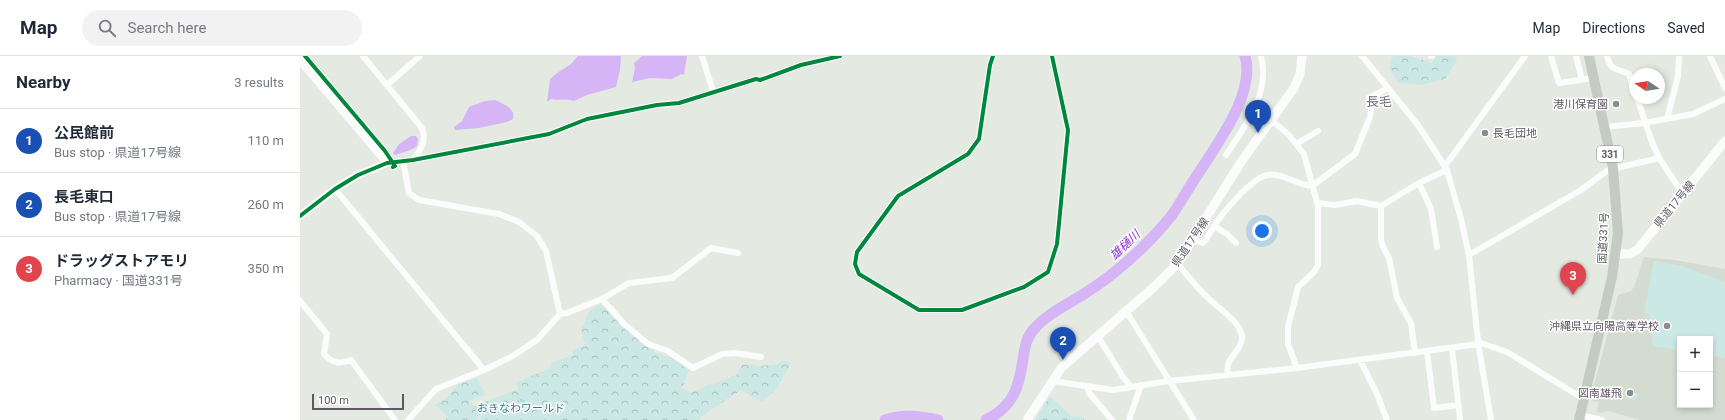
<!DOCTYPE html>
<html lang="en">
<head>
<meta charset="utf-8">
<style>
  :root { --surface:#fff; --page:#f2f2f3; --text:#1f2937; --muted:#747a83; --line:#e0e1e3; --accent:#8e8b8f }
  body { margin:0; font-family:Roboto,"Noto Sans JP",sans-serif; background:var(--page); color:var(--text) }
  .controls { position:absolute; right:12px; bottom:12px; display:grid; overflow:hidden; border-radius:0px; box-shadow:0 2px 6px #0003 }
  .controls button { width:36px; height:36px; display:grid; place-items:center; padding:0; border:0; border-bottom:1px solid var(--line); background:var(--surface); color:var(--text); font:20px sans-serif }
  .compass { position:absolute; left:1329px; top:12px; width:36px; height:36px; border-radius:50%; background:var(--surface); box-shadow:0 2px 6px #0003; rotate:282deg }
  .scale { position:absolute; left:12px; bottom:10px; width:92px; box-sizing:border-box; padding-left:4px; border:2px solid #5f5863; border-top:0; font-size:11px; line-height:14px; white-space:nowrap; color:#5f5863; -webkit-text-stroke:3px #fff; paint-order:stroke }
  .you { position:absolute; left:962px; top:175px; width:14px; height:14px; margin:-10px; border:3px solid #fff; border-radius:50%; background:#1a73e8; box-shadow:0 0 0 6px #1a73e833 }
  .badge { display:grid; place-items:center; width:26px; height:26px; border-radius:50%; background:var(--accent); color:#fff; font-size:13px; font-weight:700 }
  .pin { position:absolute; translate:-50% -33px; filter:drop-shadow(0 1px 2px #0008) }
  .pin::after { content:''; position:absolute; top:21px; width:14px; height:12px; background:inherit; clip-path:polygon(0 0,100% 0,50% 100%) }
  .list { margin:0; padding:0; list-style:none }
  h2 { display:flex; justify-content:space-between; align-items:center; height:52px; margin:0; padding:0 16px; font-size:17px }
  h2 small { font-size:13px; font-weight:400; color:var(--muted) }
  .list li { display:grid; grid-template-columns:26px 1fr auto; gap:12px; align-items:center; box-sizing:border-box; height:64px; padding:0 16px; border-top:1px solid var(--line) }
  .list b { display:block; font-size:15px; white-space:nowrap }
  .list p { margin:0; font-size:13px; white-space:nowrap; color:var(--muted) }
  .list em { font-size:13px; font-style:normal; color:var(--muted) }
  .icon { flex:none; width:22px; height:22px; fill:none; stroke:currentColor; stroke-width:2; stroke-linecap:round; stroke-linejoin:round }
  .map { position:relative; flex:none; width:1425px; height:364px; overflow:hidden }
  header { display:flex; align-items:center; gap:24px; box-sizing:border-box; height:56px; padding:0 20px; background:var(--surface); border-bottom:1px solid var(--line) }
  header strong { font-size:19px }
  nav { display:flex; gap:22px; margin-inline-start:auto; font-size:14px }
  .search { width:280px; height:36px; background:var(--page); display:flex; align-items:center; gap:10px; box-sizing:border-box; padding:0 14px; border-radius:22px; color:var(--muted); font-size:15px }
  main { display:flex }
  aside { flex:1; background:var(--surface) }
  .map>svg:first-child { display:block }
</style>
</head>
<body>
<header>
<strong>Map</strong>
<div class="search"><svg class="icon" aria-label="search" viewBox="0 0 24 24"><circle cx="10" cy="10" r="6"/><path d="M15 15l6 6"/></svg>Search here</div>
<nav><a>Map</a><a>Directions</a><a>Saved</a></nav>
</header>
<main>
<aside>
<h2>Nearby<small>3 results</small></h2>
<ul class="list">
<li><span class="badge" style="background:#1a4fb4">1</span><div><b>公民館前</b><p>Bus stop · 県道17号線</p></div><em>110 m</em></li>
<li><span class="badge" style="background:#1a4fb4">2</span><div><b>長毛東口</b><p>Bus stop · 県道17号線</p></div><em>260 m</em></li>
<li><span class="badge" style="background:#e0444e">3</span><div><b>ドラッグストアモリ</b><p>Pharmacy · 国道331号</p></div><em>350 m</em></li>
</ul>
</aside>
<div class="map">
<svg width="1425" height="364" viewBox="0 0 1425 364">
  <defs>
    <pattern id="grass-tufts" width="24" height="20" patternUnits="userSpaceOnUse"><rect width="24" height="20" fill="#cce8e5"/><path d="M3 7l-1-3M5 7V3M7 7l1-3M15 17l-1-3M17 17v-4M19 17l1-3" fill="none" stroke="#a9bfbd"/></pattern>
    <pattern id="forest-crowns" width="20" height="18" patternUnits="userSpaceOnUse"><rect width="20" height="18" fill="#cce8e5"/><path d="M2 6a3 3 0 1 1 6 0M12 15a3 3 0 1 1 6 0" fill="none" stroke="#a9bfbd"/></pattern>
  </defs>
  <rect width="100%" height="100%" fill="#e4eae2"/>
  <path fill="#d4dcd1" fill-rule="evenodd" d="M1344,201L1375,204L1425,213V364H1340L1308,355L1301,357L1297,356L1299,346L1290,344L1318,239L1331,235L1334,231ZM1380,283H1410V349H1380Z"/>
  <path fill="url(#grass-tufts)" d="M1328 339a5 5 0 1 1 10 0a5 5 0 1 1-10 0Z
    M222,339L248,352L253,364H179L184,355Z"/>
  <path fill="url(#forest-crowns)" d="M1093,0H1110L1132,7L1136,0H1156L1157,5L1145,23L1121,29L1098,27L1089,12Z
    M300,249L306,253L320,268L354,293V296L370,301L389,314L382,332L391,336L436,319L442,309C448,308 453,309 459,310C465,310 470,308 476,309L484,304L491,307L476,334L461,346L441,334L402,360L399,364H252L248,355L222,341L183,354L177,364H145L148,361L135,349L145,343L159,328L177,322L185,339L169,345L174,350L218,333L216,326L251,312V307L273,299L272,294L285,289L281,272C289,262 285,253 300,249Z
    M750,340L771,360L782,361L784,364H735Z
    M221,345L238,355L225,362L212,352L191,364H185L188,359Z"/>
  <path fill="#cce8e5" d="M1354,205L1383,210L1425,226V302L1410,299V283H1380V294L1353,290L1349,258L1344,257Z"/>
  <path fill="#d5b5f6" d="M278,0H321L320,14L316,31L287,39L274,45C265,42 259,45 251,43L247,46L250,23L257,17L271,8Z
    M342,0H387L384,19L381,18L372,23L350,22L332,26L335,12L334,7Z
    M195,44C203,48 216,52 213,63L207,66L179,72L155,74L154,71L162,65L169,51L185,45Z
    M111,80H116L118,83L117,90C111,95 103,96 95,99L93,97L99,88Z"/>
  <g fill="none" stroke-linecap="round" stroke-linejoin="round">
    <path stroke="#d5b5f6" stroke-width="11" d="M585,364C603,358 620,360 638,364
      M686,364C714,350 719,331 723,303C725,291 726,281 735,272C745,260 761,252 774,244C789,235 803,226 816,215C837,198 856,179 872,159C881,146 889,131 898,118C917,88 956,37 945,0"/>
    <path stroke="#fbfcfb" stroke-width="6" d="M63,0L122,72C127,86 121,93 113,104
      M402,0L413,35
      M693,0L690,9L679,83L668,98L598,140L557,196L555,208L559,218L619,254H662L724,231L748,216L757,188L768,74L752,0
      M1062,0L1118,69L1147,114L1161,163L1169,199L1178,286L1191,364
      M1131,0H1132
      M1251,0L1259,27L1294,22
      M1276,0L1282,24
      M1307,0C1311,16 1317,12 1329,18L1335,37
      M1410,0L1425,32
      M87,29L120,0
      M1337,42L1352,86L1359,102L1383,138
      M1367,63L1378,20L1379,0
      M972,65L988,78L1004,98L1018,150V209L1014,216L998,231L988,271V288L997,312
      M1305,71L1344,67L1393,58L1425,43
      M996,88L1018,75
      M926,99C945,70 971,37 961,0
      M103,105L109,137L119,144L199,158L219,166L237,180L246,195L260,258
      M87,107L113,104L249,78L287,63L357,49L379,47L456,23L460,24L501,9L540,0
      M1145,110L1225,0
      M1119,127L1131,153L1137,191
      M35,133L184,314
      M1017,147L1035,149L1057,145L1081,150L1119,127L1147,114
      M1081,150V184L1083,191L1089,202L1097,242L1111,267L1115,297
      M914,170L927,178L936,187
      M893,184L903,187C909,181 913,171 918,164C927,152 953,121 968,119C984,117 997,129 1012,130L1055,98L1070,61L1071,54L1069,42L1088,32
      M1169,199L1281,134L1308,114L1359,102
      M877,208C888,219 896,231 908,242C916,250 931,260 937,269C939,272 942,277 942,281C942,297 924,300 928,319
      M302,243L324,268L348,288L368,295L393,312L422,298L435,297L461,301
      M0,245L27,278L24,298C33,308 39,308 51,304L95,364
      M826,255L894,364
      M797,279L823,321L831,331
      M1178,286L1207,296L1284,343
      M1152,292L1160,364
      M1127,295L1134,352L1159,349
      M1060,304L1077,338L1087,364
      M752,325L813,334L869,325L997,312L1178,288
      M786,330L790,338L812,364
      M1280,359L1302,364
      M108,364L136,333L184,314L211,301L237,284L260,258L267,257L302,243L329,227L372,222L411,192L438,197
      M829,364L841,329"/>
    <path stroke="#fbfcfb" stroke-width="8" d="M0,4L87,107L58,119L35,133L0,160"/>
    <path stroke="#fbfcfb" stroke-width="9" d="M1316,198H1330L1338,193L1425,85
      M727,364L762,311L854,231L877,208L941,106L994,32L1000,18L1002,0"/>
    <path stroke="#c3cbc3" stroke-width="10" d="M1279,364L1312,221L1318,177L1313,112L1289,0"/>
    <defs>
      <path id="cycleway" d="M5,0L85,95L95,110L93,111
        M693,0L690,9L679,83L668,98L598,140L557,196L555,208L559,218L619,254H662L724,231L748,216L757,188L768,74L752,0
        M0,160L35,133L58,119L87,107L113,104L249,78L287,63L357,49L379,47L456,23L460,24L501,9L540,0"/>
    </defs>
    <use href="#cycleway" stroke="#fff" stroke-width="6"/>
    <use href="#cycleway" stroke="#00873e" stroke-width="4"/>
  </g>
  <g fill="#8e8b8f" stroke="#fff" stroke-width="1.5">
    <circle cx="1316" cy="48" r="4"/>
    <circle cx="1185" cy="77" r="4"/>
    <circle cx="1367" cy="270" r="4"/>
    <circle cx="1330" cy="337" r="4"/>
  </g>
  <g text-anchor="middle" stroke-width="3" stroke-linejoin="round" paint-order="stroke">
    <rect fill="#fff" stroke="#8f8a92" stroke-width="1" x="1297" y="90" width="26" height="16" rx="3"/>
    <g font-size="10" font-weight="bold" fill="#5f5863">
      <text x="1310" y="102">331</text>
    </g>
    <g font-size="11" fill="#5f5863" stroke="#fff" text-anchor="end">
      <text x="1308" y="52">港川保育園</text>
      <text x="1193" y="81" text-anchor="start">長毛団地</text>
      <text x="1359" y="274">沖縄県立向陽高等学校</text>
      <text x="1322" y="341">図南雄飛</text>
    </g>
    <g font-size="11" fill="#5f5863" stroke="#fff">
      <text transform="translate(1374 148) rotate(-51)" y="4">県道17号線</text>
      <text transform="translate(1303 182) rotate(-87)" y="4">国道331号</text>
      <text transform="translate(890 186) rotate(-56)" y="4">県道17号線</text>
    </g>
    <g font-size="11" fill="#2c7d87" stroke="#fff">
      <text x="221" y="356">おきなわワールド</text>
    </g>
    <g font-size="12" font-style="italic" fill="#8d35ce" stroke="#fff">
      <text transform="translate(825 189) rotate(-44)" y="4">雄樋川</text>
    </g>
    <g font-size="13" fill="#706975" stroke="#fff">
      <text x="1079" y="50">長毛</text>
    </g>
  </g>
</svg>
<div class="controls">
<button>+</button>
<button>−</button>
</div>
<svg class="compass" viewBox="-18 -18 36 36"><path d="M0-13l5 13h-10z" fill="#e53935"/><path d="M0 13l5-13h-10z" fill="#747a83"/></svg>
<div class="scale">100 m</div>
<div class="you"></div>
<div class="pin badge" style="left:958px;top:77px;background:#1a4fb4">1</div>
<div class="pin badge" style="left:763px;top:304px;background:#1a4fb4">2</div>
<div class="pin badge" style="left:1273px;top:239px;background:#e0444e">3</div>
</div>
</main>
</body>
</html>
